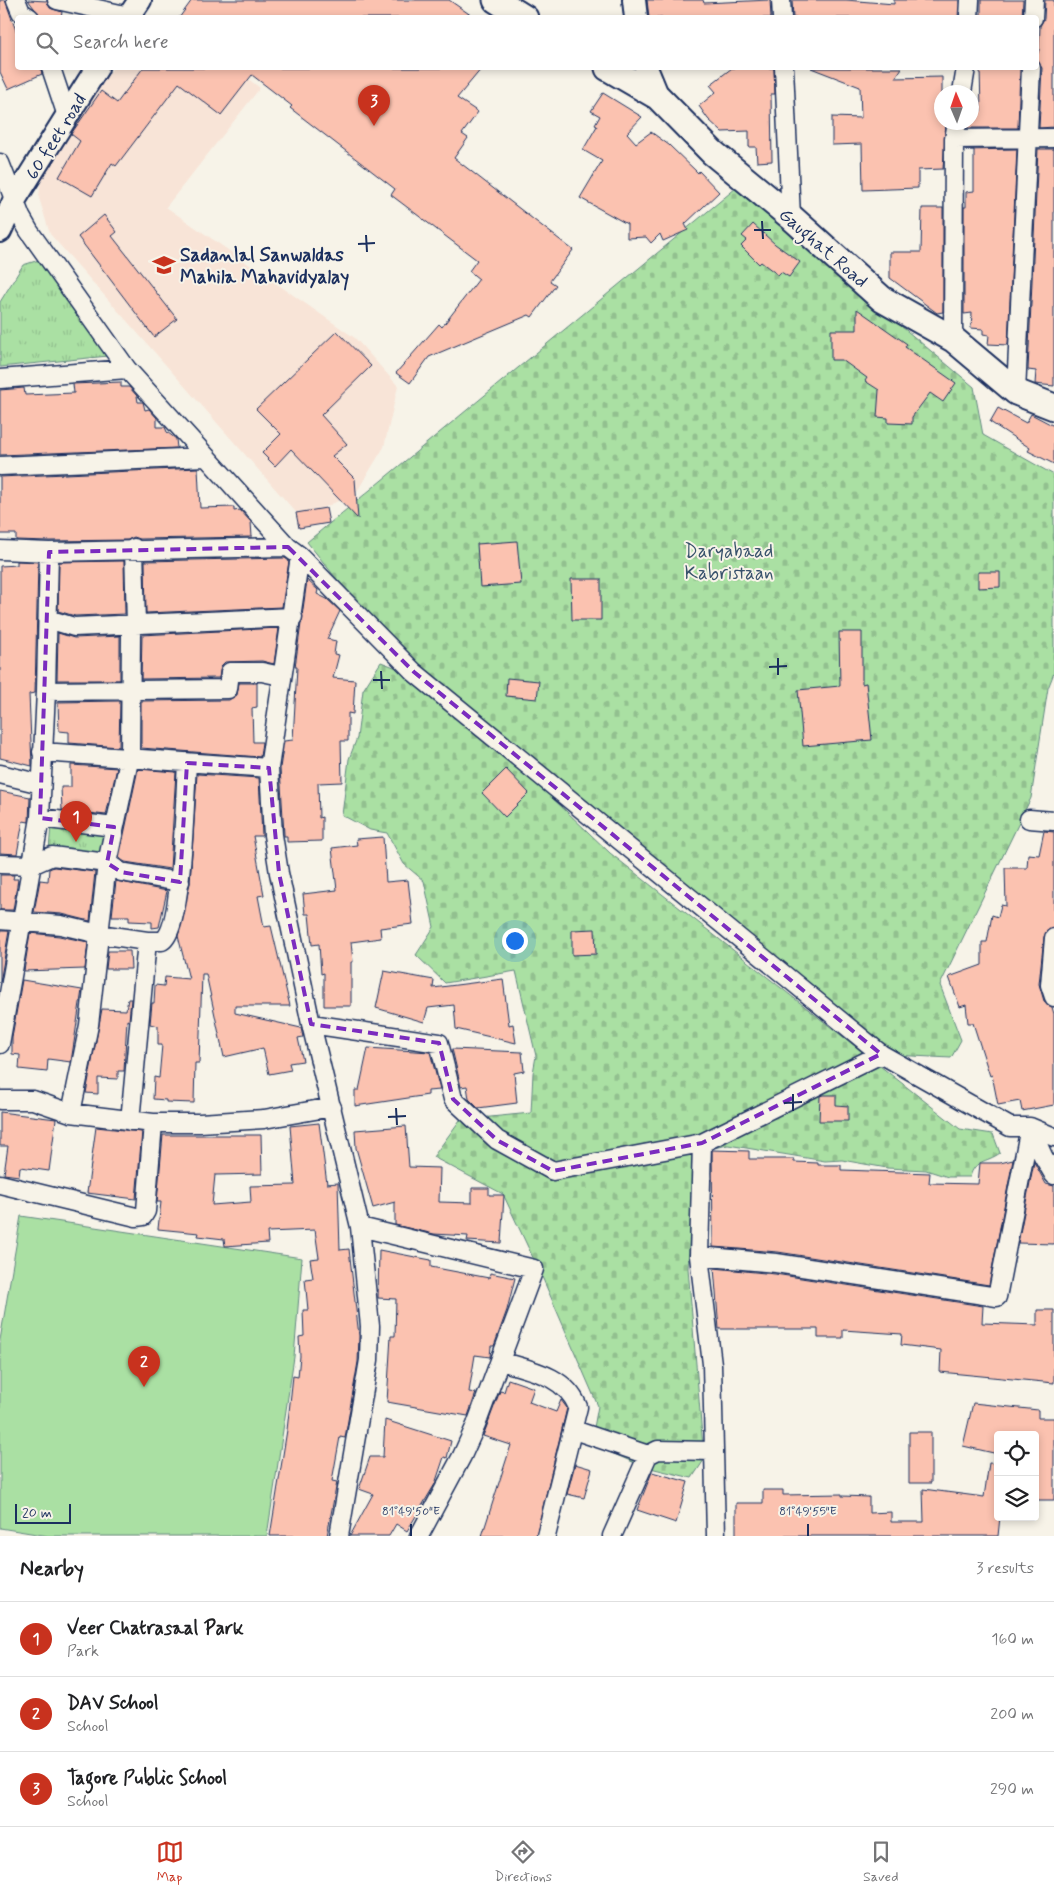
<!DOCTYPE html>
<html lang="en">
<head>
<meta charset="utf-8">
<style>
  :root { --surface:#fff; --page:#f2f2f2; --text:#202124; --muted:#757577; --line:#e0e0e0; --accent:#c8321e }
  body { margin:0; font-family:Mynerve,sans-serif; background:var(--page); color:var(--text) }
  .controls { position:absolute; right:15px; bottom:15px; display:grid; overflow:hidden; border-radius:5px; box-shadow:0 2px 8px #0003 }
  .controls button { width:45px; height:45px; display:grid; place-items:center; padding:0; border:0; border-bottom:1px solid var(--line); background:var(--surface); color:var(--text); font:25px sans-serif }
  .compass { position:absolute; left:934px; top:85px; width:45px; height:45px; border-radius:50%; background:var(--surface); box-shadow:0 2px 8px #0003; rotate:358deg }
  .scale { position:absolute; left:15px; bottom:12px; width:56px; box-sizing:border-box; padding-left:5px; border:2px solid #1b2f5e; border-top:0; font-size:14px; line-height:18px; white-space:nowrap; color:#1b2f5e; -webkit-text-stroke:4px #f7f3e8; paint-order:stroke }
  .you { position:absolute; left:514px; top:940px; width:18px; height:18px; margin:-12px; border:4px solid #fff; border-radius:50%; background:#1a73e8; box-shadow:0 0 0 8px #1a73e833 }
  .badge { display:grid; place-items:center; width:32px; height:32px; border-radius:50%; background:var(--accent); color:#fff; font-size:16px; font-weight:700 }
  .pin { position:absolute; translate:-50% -41px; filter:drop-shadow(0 1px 2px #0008) }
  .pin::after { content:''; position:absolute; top:26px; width:18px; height:15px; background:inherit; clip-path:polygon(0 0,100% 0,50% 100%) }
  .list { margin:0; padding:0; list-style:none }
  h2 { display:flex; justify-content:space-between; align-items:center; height:65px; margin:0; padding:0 20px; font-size:21px }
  h2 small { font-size:16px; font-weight:400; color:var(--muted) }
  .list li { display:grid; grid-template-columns:32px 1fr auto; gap:15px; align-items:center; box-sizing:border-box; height:75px; padding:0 20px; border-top:1px solid var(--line) }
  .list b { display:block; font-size:19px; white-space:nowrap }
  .list p { margin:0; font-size:16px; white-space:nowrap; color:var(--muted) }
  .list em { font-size:16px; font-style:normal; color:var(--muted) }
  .icon { flex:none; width:28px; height:28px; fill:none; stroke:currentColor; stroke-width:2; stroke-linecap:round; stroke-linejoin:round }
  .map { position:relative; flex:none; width:1054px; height:1536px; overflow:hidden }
  .search { position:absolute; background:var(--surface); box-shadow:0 2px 8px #0003; left:15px; right:15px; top:15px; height:55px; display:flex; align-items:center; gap:12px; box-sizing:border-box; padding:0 18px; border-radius:5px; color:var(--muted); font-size:19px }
  .sheet { height:290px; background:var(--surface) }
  nav { display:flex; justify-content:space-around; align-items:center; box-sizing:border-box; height:70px; border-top:1px solid var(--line); background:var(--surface); font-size:14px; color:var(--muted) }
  nav a { display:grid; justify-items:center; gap:2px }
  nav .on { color:var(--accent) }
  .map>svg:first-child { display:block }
</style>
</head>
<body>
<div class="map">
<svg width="1054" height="1536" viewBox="0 0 1054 1536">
  <defs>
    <pattern id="cemetery-stones" width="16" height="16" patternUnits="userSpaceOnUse" patternTransform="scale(1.25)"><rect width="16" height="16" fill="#aae0a3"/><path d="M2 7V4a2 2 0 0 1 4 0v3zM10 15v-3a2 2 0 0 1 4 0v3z" fill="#92c08f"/></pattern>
    <pattern id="park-tufts" width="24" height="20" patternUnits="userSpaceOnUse" patternTransform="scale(1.25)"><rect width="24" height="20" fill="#aae0a3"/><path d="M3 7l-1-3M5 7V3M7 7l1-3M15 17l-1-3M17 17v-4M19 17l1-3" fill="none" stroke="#92c08f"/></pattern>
  </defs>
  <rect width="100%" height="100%" fill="#f7f3e8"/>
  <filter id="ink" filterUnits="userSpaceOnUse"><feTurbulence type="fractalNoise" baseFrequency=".02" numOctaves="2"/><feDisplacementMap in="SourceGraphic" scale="10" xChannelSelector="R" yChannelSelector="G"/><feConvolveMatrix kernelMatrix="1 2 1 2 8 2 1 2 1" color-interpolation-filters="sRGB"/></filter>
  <g filter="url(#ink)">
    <path fill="#f8e4d7" d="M113,68H234L260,88L166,207L355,338L398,386L384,447L356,493L301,518L50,234L39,198L42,163Z"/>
    <path fill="#aae0a3" stroke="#628880" d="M21,1216L302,1258L294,1357L267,1536H49L0,1528V1340Z"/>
    <path fill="url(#cemetery-stones)" stroke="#628880" d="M736,188L974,387L983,435L1054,475V673L1048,688L1031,798L940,985L961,1040L951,1058L874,1054L488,726L389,636L336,578L307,542Z
      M381,662L402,670L501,749L610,853L960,1129L993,1134L1000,1153C986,1163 975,1159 970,1177H948L926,1170L887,1168L842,1160L825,1161L728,1145L694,1152L688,1268L704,1460L692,1478L642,1466L591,1444L598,1406L543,1279L503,1194L433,1157L460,1120L531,1113L533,1073L536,1056L516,971L445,983L416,955L434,927L424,881L404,864L387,833L370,830L342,815L349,759L357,738L363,690Z"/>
    <path fill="url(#park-tufts)" stroke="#628880" d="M39,260L108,356L0,367V302L23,265Z
      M51,824L104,834L101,853L49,851Z"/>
    <path fill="#fbc2b0" stroke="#1b2f5e" d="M0,0H5L18,36V68H41L42,74L8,89L0,72Z
      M28,0L47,1L50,8L62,12L61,18L40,16Z
      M192,0H449L475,18H179Z
      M647,0H703L704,3L770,0L771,18H649Z
      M792,0H846L894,4V0H959L958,18H793Z
      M981,0H1023L1022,18H981Z
      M1045,0H1054V127L1039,128L1042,68L1036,59L1039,50L1040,26L1044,19Z
      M143,68H482L457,98L478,112L462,134L468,138L454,158L573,250L550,281L556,285L532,317L529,315L429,357L410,383L396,373L439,324L442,327L479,279L469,271L477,260L391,195L395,189L290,108L292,106L252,75L221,115L179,83L116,166L112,163L92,196L59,177L80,141L71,134L101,91L117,103Z
      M732,68H774L775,94H771L772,161L757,162L756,147H749V131L722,132L708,119L699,106L716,92L710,85Z
      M811,68H902L895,78L942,77V122H946L943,169L918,170V188L863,190L862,144L832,145V117L861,118L860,87Z
      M980,68H1020L1018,128H967V122H972V111H981Z
      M603,93L642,117L627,133L636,143L651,132L669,145L698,173L699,171L719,192L685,224L688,230L663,241L660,234L651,243L646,237L627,238V224L580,198L602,161L583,150L597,126L595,125L600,116L591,111Z
      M1017,149L1008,345L988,344L989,335L983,334V329L971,328L972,313L964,314V207H966V192L974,191V150H965Z
      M1038,149H1054V386L1035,384L1036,371L1028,370Z
      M922,208H943V312L937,313L890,278V252H921Z
      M104,215L117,232L112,236L177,319L154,337L78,237Z
      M753,224L775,244L800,262L789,277L781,272L778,275L761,262L759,264L741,246L747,240L742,236Z
      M857,309L907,344L905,347L956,383L943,402L930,393L912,417V424L888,423V418L877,417L879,390L865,381L867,378L842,360H831V330H857Z
      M337,331L371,366L321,415L347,444L332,456L355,479L358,519L291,449L275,466L262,453L281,434L256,409Z
      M121,382V387H129L137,396L138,402H143L145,410L149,409L157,418V427H165L167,432L176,439L177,448L0,455V390L24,388L25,395L74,393L73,384Z
      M998,408L1026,423L1031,414L1054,426V464L1028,451L1030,448L990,422Z
      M198,468L200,508L234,507V511L240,510L251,522L252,537L140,539L134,537L128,540L49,541L16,540V534H0V477Z
      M326,508L329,523L299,528L296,513Z
      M517,541L521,584L480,587L477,544Z
      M285,558L289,561L282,607L146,613L145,561Z
      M17,561L38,562L35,693L29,694L32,766L0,758V566L17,565Z
      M124,561L125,614L75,616L58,611L59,562Z
      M978,572H1000V587L978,588Z
      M571,579H601V620H572Z
      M307,580L318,590L317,594L327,599L340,611L327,639L336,641L334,654L339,655L333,678L355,680L353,714L348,713V741H341L342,782L318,783L319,818L322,817V841L287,842V836H284V834L280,768L284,741L293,740L297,667H295Z
      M279,628L274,664L262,661L225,662L221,666L219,678L141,679L142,635Z
      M839,632H862V684L866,683L872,740L803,746L798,690L840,686Z
      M58,633L74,638L120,636V680H57Z
      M507,678L539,681L537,699L506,696Z
      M239,683H257V707L252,708L253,742H262L260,757L141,748V701L229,700L237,695Z
      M120,701L119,747L69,743V732L59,731L58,702Z
      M71,765L117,768L106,815L62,810L61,787H71Z
      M138,769L176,772L170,869L125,862L119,858Z
      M506,769L529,793L505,817L482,793Z
      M197,774L259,778L262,836H253L264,895L258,896L264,927L271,926L290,1006H235V1013L301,1028L303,1037L298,1038L303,1061L289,1063L291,1070L269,1074L263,1048L224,1057L206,974H202L199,1063H195L194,1103L166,1102V1100L153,1099L154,1077L159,1078L162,1045H158V1026L150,1024L152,1003H154L155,985L164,986L165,977L189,979L178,936L190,883Z
      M0,791L30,797L29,822L23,821L17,854L0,853Z
      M1044,831L1054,832V928L1046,932L1044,937L1039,984L1044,1001L1052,1007L1054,1014V1105L1022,1111L1020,1101L998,1105L992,1075L990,1076L973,1023H968L966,1005L960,1007L949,977L982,965V942H987L992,915L998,917L1001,905L1006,906L1005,868H1027L1028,854L1039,855Z
      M383,837L386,882L408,880L413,924L380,928L381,938L351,942L353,962H351V1006H324V973L321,974L319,944L312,945L309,914H305L303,894L337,890L332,848L357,845L356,839Z
      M54,867L95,872L90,921L62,914L34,912L40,880L48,881L49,869Z
      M0,875H14L13,879H18L13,910H0Z
      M116,881L167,891L159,927L152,928V922L129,921V916H112Z
      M595,929L596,954L572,955V930Z
      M0,931H9L0,983Z
      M30,933L59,936L88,942L85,969L24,971Z
      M108,951H130L131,969H106Z
      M384,971L434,980L433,988L503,979L509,1025L513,1024L516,1043L456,1029L454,1005L428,1008L424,1022L376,1008Z
      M22,980L82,990L71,1062L48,1059L47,1072L19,1069L20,1055L12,1054V1037Z
      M128,999H131L129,1021L127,1020L124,1071H118V1079L98,1078V1094L86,1093L102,1009L126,1010Z
      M368,1048L430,1052L440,1090L428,1091V1095L355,1106V1090H359Z
      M452,1049L522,1052L524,1071L514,1073L517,1103L478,1108L469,1099L467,1086L461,1087Z
      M823,1095H836V1105L848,1106V1121H819L820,1096Z
      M0,1112L56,1119L49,1171L20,1167L19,1176L4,1174L8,1146H0Z
      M319,1123L327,1184L338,1183L340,1250L349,1249L359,1336L358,1362L345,1438L340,1437L332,1481L337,1482L327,1536H270L287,1430L293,1376L298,1377L300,1356L299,1337L304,1336L303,1310H308L305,1279L313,1278L310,1259L319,1258L315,1230L267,1232L268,1243L225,1246L224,1239L198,1236L199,1233L158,1229L161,1202H157L163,1135H261L262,1174L215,1175L212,1205L251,1202L250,1186L295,1185L290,1126Z
      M406,1126L409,1167L440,1168L439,1202L472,1203V1188H489V1195H504L501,1243L467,1241L468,1236L434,1234L395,1225V1202L373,1208L356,1148L355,1130Z
      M96,1127L142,1132L136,1199L87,1193Z
      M712,1150L749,1151V1159H794V1162L818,1163V1165H841V1170L930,1173L929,1183L978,1184L980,1163H1000L1013,1160L989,1285L778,1252L713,1247Z
      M1034,1162L1046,1184L1054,1186V1244L1018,1243Z
      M379,1250L431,1260V1267L489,1278L490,1273L515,1278L507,1310L494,1346H491L490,1357L475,1355L469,1392L476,1393L468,1416L387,1402L391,1336H395L396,1299L378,1298Z
      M714,1268L775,1274L983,1306L982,1323L1037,1325V1310H1054V1383L940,1372L941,1350L901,1345L902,1334L843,1330V1338H818V1329H719Z
      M508,1379L534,1388L529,1402L556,1412L561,1400L567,1408L536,1536H482L511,1445L483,1436L500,1391L504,1392Z
      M973,1403L1038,1410V1418H1054V1500H1036L1035,1435H998V1454L963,1446Z
      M385,1420L451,1441L447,1458L444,1457L435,1484L407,1531L396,1524L389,1536H350L373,1494L359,1489L370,1457H383Z
      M909,1432H931V1483H909Z
      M989,1463L998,1464V1517H1000L998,1536H736V1503H763V1490H783V1495L842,1494V1496L869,1497V1513L891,1512V1522H924L923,1489L984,1497Z
      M575,1464L592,1469L584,1498L567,1494Z
      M652,1472L688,1482L676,1523L637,1510Z"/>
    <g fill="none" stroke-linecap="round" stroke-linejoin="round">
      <defs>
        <path id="minor" d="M16,0L21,12L30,18
          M57,0L129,16
          M781,0L782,18
          M969,18L970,0
          M1033,18L1034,0
          M51,68L67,116
          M784,68L791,217
          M962,92L966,68
          M954,139L1054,138
          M0,163L21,217L29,231L127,369L288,547L300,556L414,672L881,1054L1010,1127H1030L1054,1137
          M953,339L954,139L957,122
          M0,379L127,369
          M1016,392L1031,68
          M0,466L205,457
          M0,550L49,552L288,547
          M300,556L269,768L273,835L279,873L311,1024L360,1227L370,1326L369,1360L339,1536
          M48,619L74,627L293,617
          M46,691L228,689L230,672H262L281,676
          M42,752L269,768
          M0,774L41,784
          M40,818L114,827
          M1029,819L1054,821
          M0,864L32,865L52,856L107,863L121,872L180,882
          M0,920L61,925L99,934L147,941L130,1121
          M1054,938L1050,985L1054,997
          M147,941H162C183,929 185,791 187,763
          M311,1024L439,1043L453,1099L497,1140L553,1171L702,1143L881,1054
          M0,1044L40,818L46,691L49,552
          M0,1100H33L71,1113L153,1123H200L264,1119L332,1107
          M71,1113L89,1025L107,863L130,756L131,633V627L136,625L134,548
          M1030,1127L1043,1156L1054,1175
          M702,1143L699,1256L712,1364L716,1536
          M0,1184L136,1217L143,1216L146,1211L153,1123
          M360,1227L534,1269L476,1425L462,1456L419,1536
          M699,1256L776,1263L997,1297L1030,1127
          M500,1361C530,1370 565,1375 578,1407L546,1536
          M574,1430L648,1455
          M612,1536L648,1455L658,1450L714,1451"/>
        <path id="tertiary" d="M634,0L636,18
          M128,18L140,0
          M646,68L658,97
          M0,231L15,199L97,68"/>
        <path id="secondary" d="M496,0L525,18
          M608,68L658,97L712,152L791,217L882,299L953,339L1016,392L1054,407"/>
      </defs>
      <use href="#minor" stroke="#1b2f5e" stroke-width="21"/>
      <use href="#tertiary" stroke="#1b2f5e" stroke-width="26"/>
      <use href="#secondary" stroke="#1b2f5e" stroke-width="29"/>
      <use href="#minor" stroke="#f7f3e8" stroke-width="18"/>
      <use href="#tertiary" stroke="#f7f3e8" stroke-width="22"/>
      <use href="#secondary" stroke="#f7f3e8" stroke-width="25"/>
    </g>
  </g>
  <path fill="none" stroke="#7b2cbf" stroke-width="4" stroke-dasharray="10 6" stroke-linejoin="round" d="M288,547L414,672L881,1054L702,1143L553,1171L497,1140L453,1099L439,1043L311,1024L279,873L269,768L187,763L180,882L121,872L107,863L114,827L40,818L49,552Z"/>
  <path fill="none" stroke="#1b2f5e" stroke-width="2" d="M762,221L763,239M754,230H771M366,235L367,252M358,244L375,243M778,658V675M769,667L787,666M381,671L382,689M373,680H390M793,1094V1111M784,1103L802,1102M396,1108L397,1125M388,1117L406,1116M411,1524V1536M808,1524V1536"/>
  <defs>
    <symbol id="university-bare" viewBox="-9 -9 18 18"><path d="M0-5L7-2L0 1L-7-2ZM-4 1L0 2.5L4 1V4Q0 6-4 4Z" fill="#c8321e" stroke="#f7f3e8" stroke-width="2.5" paint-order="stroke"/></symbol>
  </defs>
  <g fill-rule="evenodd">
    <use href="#university-bare" x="148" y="249" width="32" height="32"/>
  </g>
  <g text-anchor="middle" stroke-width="4" stroke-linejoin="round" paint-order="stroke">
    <g font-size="19" fill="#1b2f5e" stroke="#f7f3e8">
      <text transform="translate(55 136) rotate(-58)" y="7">60 feet road</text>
      <text transform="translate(824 247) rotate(41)" y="7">Gaughat Road</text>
    </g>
    <g font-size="19" font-weight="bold" fill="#1b2f5e" stroke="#f7f3e8" text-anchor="start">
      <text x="180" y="261">Sadanlal Sanwaldas<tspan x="180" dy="22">Mahila Mahavidyalay</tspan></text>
    </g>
    <g font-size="19" fill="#38526c" stroke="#f7f3e8">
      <text x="729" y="557">Daryabaad<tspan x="729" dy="22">Kabristaan</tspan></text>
    </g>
  </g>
  <g font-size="12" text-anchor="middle" fill="#1b2f5e" stroke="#f7f3e8" stroke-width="4" stroke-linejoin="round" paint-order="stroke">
    <text x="411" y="1515">81°49'50"E</text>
    <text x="808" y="1515">81°49'55"E</text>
  </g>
</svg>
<div class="controls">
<button><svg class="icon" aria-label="locate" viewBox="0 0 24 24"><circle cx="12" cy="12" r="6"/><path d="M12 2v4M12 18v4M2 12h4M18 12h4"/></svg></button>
<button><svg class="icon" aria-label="layers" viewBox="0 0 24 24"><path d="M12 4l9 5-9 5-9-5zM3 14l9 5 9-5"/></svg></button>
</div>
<svg class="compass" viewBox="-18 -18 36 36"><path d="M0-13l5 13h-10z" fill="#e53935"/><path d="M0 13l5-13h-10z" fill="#757577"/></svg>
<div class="scale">20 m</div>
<div class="you"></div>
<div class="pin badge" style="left:76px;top:842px">1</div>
<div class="pin badge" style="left:144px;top:1387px">2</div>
<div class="pin badge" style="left:374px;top:126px">3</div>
<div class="search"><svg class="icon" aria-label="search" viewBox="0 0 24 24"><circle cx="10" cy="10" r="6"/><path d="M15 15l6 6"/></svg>Search here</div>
</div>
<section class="sheet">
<h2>Nearby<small>3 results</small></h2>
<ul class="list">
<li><span class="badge">1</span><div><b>Veer Chatrasaal Park</b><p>Park</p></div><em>160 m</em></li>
<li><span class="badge">2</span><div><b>DAV School</b><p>School</p></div><em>200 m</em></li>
<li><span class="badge">3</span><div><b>Tagore Public School</b><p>School</p></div><em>290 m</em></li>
</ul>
</section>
<nav>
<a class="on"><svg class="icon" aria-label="map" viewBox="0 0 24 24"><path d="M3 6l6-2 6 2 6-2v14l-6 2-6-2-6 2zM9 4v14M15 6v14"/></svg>Map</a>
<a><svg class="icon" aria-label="directions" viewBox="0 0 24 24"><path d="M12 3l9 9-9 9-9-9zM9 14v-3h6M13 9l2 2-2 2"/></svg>Directions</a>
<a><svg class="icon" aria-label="saved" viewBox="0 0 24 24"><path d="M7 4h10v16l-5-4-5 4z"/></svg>Saved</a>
</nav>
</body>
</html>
